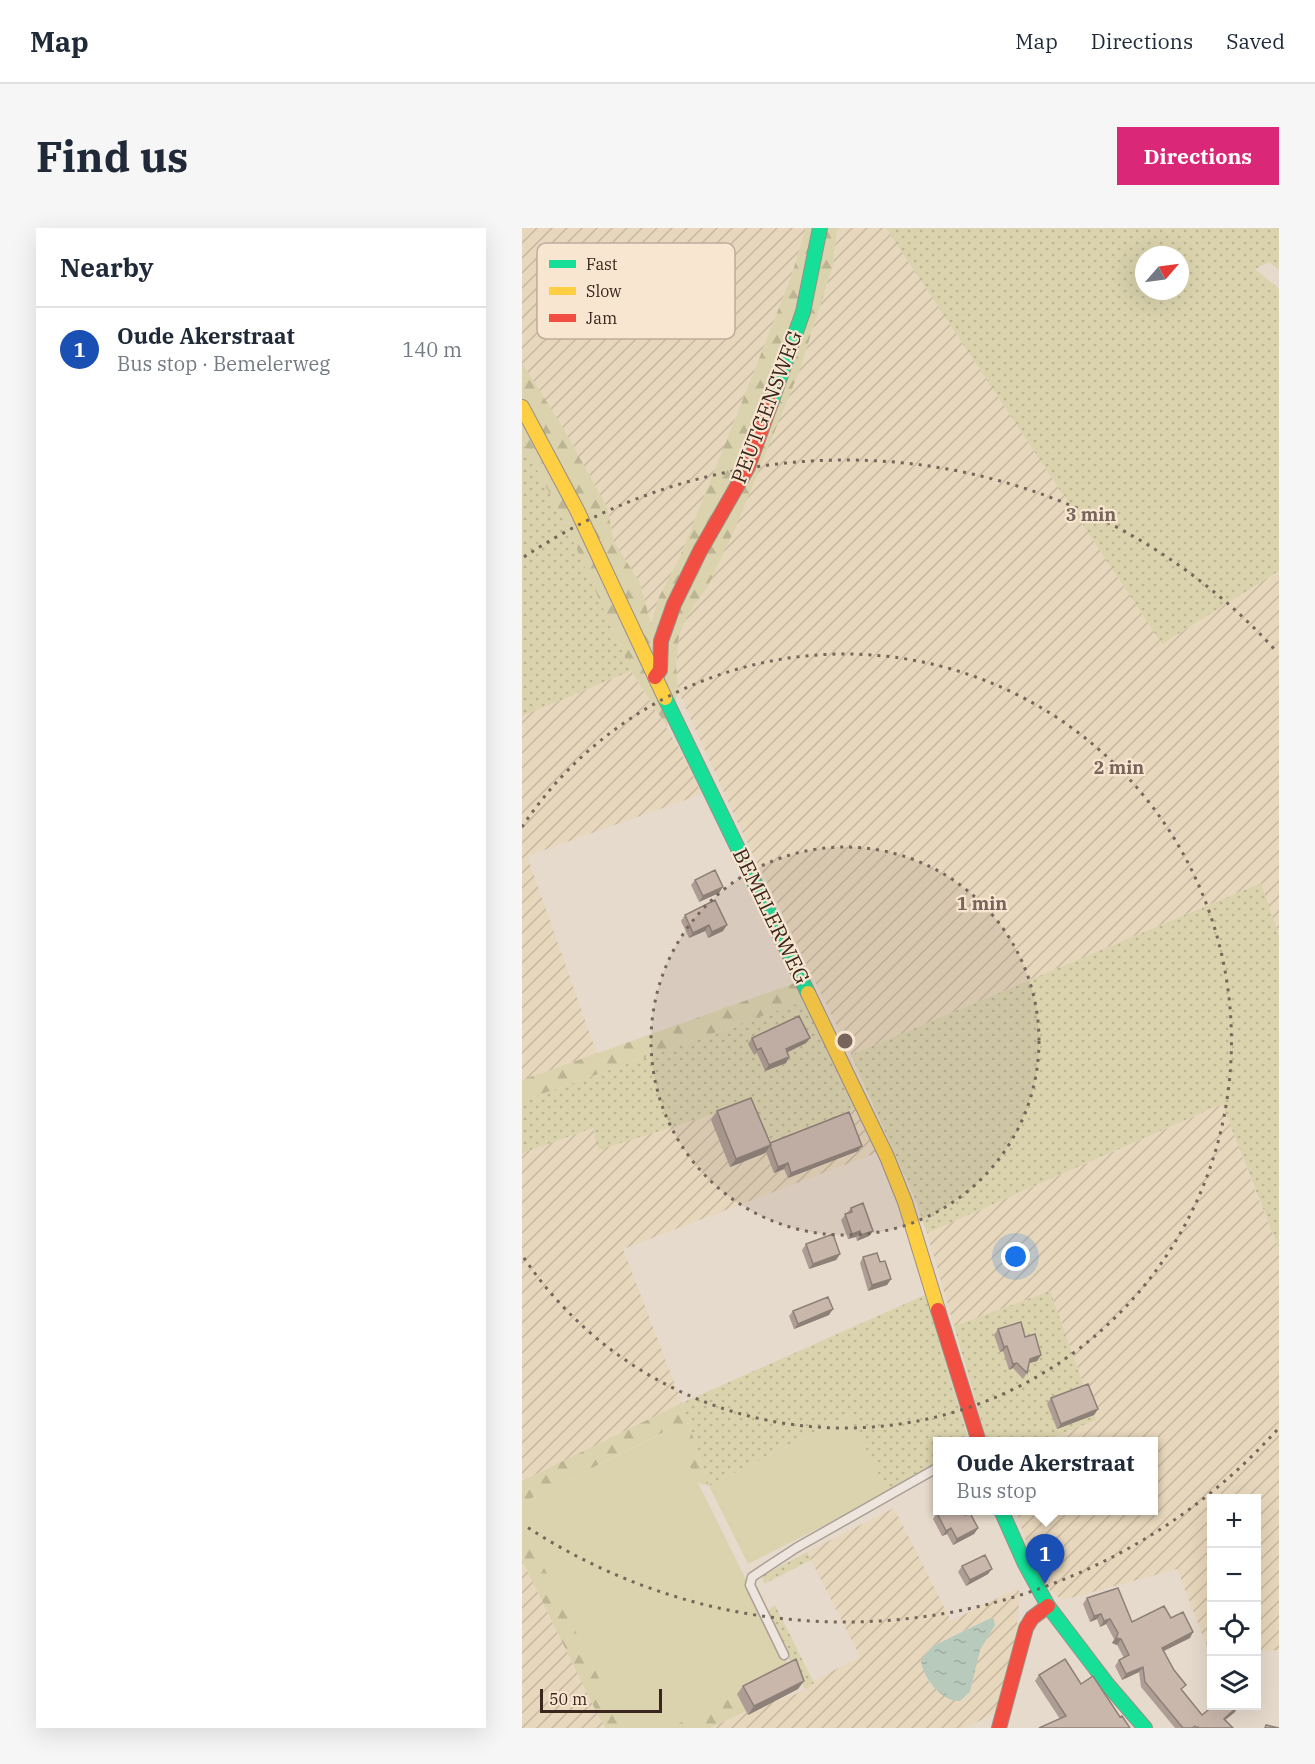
<!DOCTYPE html>
<html lang="en">
<head>
<meta charset="utf-8">
<style>
  :root { --surface:#fff; --page:#f6f6f7; --text:#1f2937; --muted:#747a83; --line:#e0e1e3; --accent:#db2777 }
  body { margin:0; font-family:"IBM Plex Serif",serif; background:var(--page); color:var(--text) }
  .controls { position:absolute; right:18px; bottom:18px; display:grid; overflow:hidden; border-radius:0px; box-shadow:0 6px 24px #0002 }
  .controls button { width:54px; height:54px; display:grid; place-items:center; padding:0; border:0; border-bottom:2px solid var(--line); background:var(--surface); color:var(--text); font:30px sans-serif }
  .compass { position:absolute; left:613px; top:18px; width:54px; height:54px; border-radius:50%; background:var(--surface); box-shadow:0 6px 24px #0002; rotate:62deg }
  .scale { position:absolute; left:18px; bottom:15px; width:122px; box-sizing:border-box; padding-left:6px; border:3px solid #3a261d; border-top:0; font-size:16px; line-height:21px; white-space:nowrap; color:#3a261d; -webkit-text-stroke:4px #f8e6d1; paint-order:stroke }
  .you { position:absolute; left:494px; top:1029px; width:21px; height:21px; margin:-15px; border:4px solid #fff; border-radius:50%; background:#1a73e8; box-shadow:0 0 0 9px #1a73e833 }
  .badge { display:grid; place-items:center; width:39px; height:39px; border-radius:50%; background:var(--accent); color:#fff; font-size:20px; font-weight:700 }
  .pin { position:absolute; translate:-50% -50px; filter:drop-shadow(0 2px 3px #0008) }
  .pin::after { content:''; position:absolute; top:32px; width:21px; height:18px; background:inherit; clip-path:polygon(0 0,100% 0,50% 100%) }
  .popup { position:absolute; left:411px; top:1209px; width:225px; height:78px; box-sizing:border-box; display:grid; place-content:center; border-radius:0px; background:var(--surface); filter:drop-shadow(0 2px 4px #0005); font-size:20px; white-space:nowrap; color:var(--muted) }
  .popup b { font-size:22px; color:var(--text) }
  .popup::after { content:''; position:absolute; left:50%; top:100%; margin-left:-12px; border:12px solid transparent; border-top-color:var(--surface) }
  .list { margin:0; padding:0; list-style:none }
  h2 { display:flex; justify-content:space-between; align-items:center; height:78px; margin:0; padding:0 24px; font-size:26px }
  h2 small { font-size:20px; font-weight:400; color:var(--muted) }
  .list li { display:grid; grid-template-columns:39px 1fr auto; gap:18px; align-items:center; box-sizing:border-box; height:84px; padding:0 24px; border-top:2px solid var(--line) }
  .list b { display:block; font-size:22px; white-space:nowrap }
  .list p { margin:0; font-size:20px; white-space:nowrap; color:var(--muted) }
  .list em { font-size:20px; font-style:normal; color:var(--muted) }
  .icon { flex:none; width:33px; height:33px; fill:none; stroke:currentColor; stroke-width:2; stroke-linecap:round; stroke-linejoin:round }
  .map { position:relative; flex:none; width:757px; height:1500px; overflow:hidden; border-radius:0px }
  header { display:flex; align-items:center; gap:36px; box-sizing:border-box; height:84px; padding:0 30px; background:var(--surface); border-bottom:2px solid var(--line) }
  header strong { font-size:28px }
  nav { display:flex; gap:33px; margin-inline-start:auto; font-size:21px }
  .intro { display:flex; align-items:center; justify-content:space-between; box-sizing:border-box; height:144px; padding:0 36px }
  h1 { margin:0; font-size:42px }
  .button { padding:15px 27px; border-radius:0px; background:var(--accent); color:#fff; font-size:21px; font-weight:700 }
  main { display:flex; gap:36px; padding:0 36px }
  aside { flex:1; background:var(--surface); border-radius:0px; box-shadow:0 6px 24px #0002 }
  .map>svg:first-child { display:block }
</style>
</head>
<body>
<header>
<strong>Map</strong>
<nav><a>Map</a><a>Directions</a><a>Saved</a></nav>
</header>
<div class="intro"><h1>Find us</h1><a class="button">Directions</a></div>
<main>
<aside>
<h2>Nearby<small></small></h2>
<ul class="list">
<li><span class="badge" style="background:#1a4fb4">1</span><div><b>Oude Akerstraat</b><p>Bus stop · Bemelerweg</p></div><em>140 m</em></li>
</ul>
</aside>
<div class="map">
<svg width="757" height="1500" viewBox="0 0 757 1500">
  <defs>
    <pattern id="farmland-furrows" width="10" height="10" patternUnits="userSpaceOnUse" patternTransform="scale(1.5)"><rect width="10" height="10" fill="#e7d7bc"/><path d="M-1 1l2-2M0 10L10 0M9 11l2-2" fill="none" stroke="#c7b8a1"/></pattern>
    <pattern id="grass-dots" width="8" height="8" patternUnits="userSpaceOnUse" patternTransform="scale(1.5)"><rect width="8" height="8" fill="#dad3ad"/><path d="M2 2h.1M6 6h.1" fill="none" stroke="#bcb594" stroke-width="1.8" stroke-linecap="round"/></pattern>
    <pattern id="forest-firs" width="22" height="20" patternUnits="userSpaceOnUse" patternTransform="scale(1.5)"><rect width="22" height="20" fill="#dad3ad"/><path d="M5 1l3.5 6h-7zM16 11l3.5 6h-7z" fill="#bcb594"/></pattern>
    <pattern id="water-ripples" width="26" height="14" patternUnits="userSpaceOnUse" patternTransform="scale(1.5)"><rect width="26" height="14" fill="#b8cabc"/><path d="M2 4q2-2 4 0t4 0M15 11q2-2 4 0t4 0" fill="none" stroke="#9fada1"/></pattern>
  </defs>
  <rect width="100%" height="100%" fill="#e6dacc"/>
  <path fill="url(#farmland-furrows)" fill-rule="evenodd" d="M0,0H284L269,49L233,141L157,331L137,369L129,399L118,355L92,314L85,279L40,198L0,135Z
    M315,0H364L640,416L757,343V708L738,655L329,827L214,591L156,463L154,438L157,407L165,388L186,358L278,141L311,37Z
    M109,443L157,520L180,566L5,628L75,826L0,852V488Z
    M225,876L336,879L354,925L101,1021L160,1175L0,1253V925L72,900L77,921Z
    M701,876L730,955L757,1021V1422L735,1424L734,1270H690L689,1429L655,1341L541,1372L528,1363L503,1311L494,1283L631,1282V1214L521,1213L574,1191L528,1063L432,1098L405,1005Z
    M372,1280L429,1393L496,1360L498,1365L495,1396L481,1481L443,1500H188L224,1483L274,1466L292,1455L291,1453L338,1429L285,1324ZM469,1390L473,1397L458,1422L448,1464L438,1473L428,1471L410,1457L404,1449L399,1432L411,1418Z
    M0,1332L74,1483L83,1500H0Z"/>
  <path fill="url(#grass-dots)" fill-rule="evenodd" d="M364,0H757V42L747,34L733,41L757,61V343L640,416ZM622,27H658V63H622Z
    M0,214L40,288L109,443L0,488Z
    M739,655L757,708V1021L700,876L405,1005L393,971L329,827Z
    M285,772L336,879L242,916L225,876L76,922L71,900L0,925V873Z
    M528,1063L574,1192L521,1213H465L432,1098Z
    M403,1067L447,1213L415,1214V1240L366,1265L326,1187L187,1258L160,1175Z
    M285,1324L289,1332L242,1356L240,1348Z
    M253,1377L292,1455L283,1461L244,1384Z"/>
  <path fill="url(#forest-firs)" d="M284,0H315L311,37L278,141L215,296L186,358L165,388L157,407L154,438L156,463L145,499L109,443L40,288L0,214V135L40,198L85,279L92,314L118,355L129,397L137,369L157,331L233,141L269,49Z
    M276,754L285,772L0,873V852Z
    M160,1175L187,1258L176,1255L148,1201L0,1275V1253Z
    M0,1295L102,1500H83L74,1483L0,1332Z
    M215,1466L224,1483L188,1500H147Z"/>
  <path fill="#dad3ad" d="M327,1187L366,1265L226,1336L187,1258Z
    M149,1201L268,1440L147,1500H102L0,1295V1275Z"/>
  <path fill="url(#water-ripples)" d="M469,1390L472,1392L473,1397L458,1422L448,1464L438,1473C420,1474 400,1449 399,1432L411,1418Z"/>
  <g fill="none" stroke-linecap="round" stroke-linejoin="round">
    <defs>
      <path id="lane" d="M262,1427L228,1357L230,1349L274,1320L415,1240"/>
      <path id="fast" d="M249,175L281,84L298,0
        M143,470L286,765
        M479,1282L503,1336L526,1378L586,1457L623,1500"/>
      <path id="slow" d="M0,179L55,282L143,470
        M286,765L365,929L383,974L416,1082"/>
      <path id="jam" d="M133,449L138,442L139,413L152,376L178,323L226,239L249,175
        M416,1082L457,1214
        M477,1500L504,1400L510,1390L526,1378"/>
    </defs>
    <use href="#lane" stroke="#ab9f95" stroke-width="11"/>
    <use href="#fast" stroke="#9b8f85" stroke-width="16"/>
    <use href="#slow" stroke="#9b8f85" stroke-width="16"/>
    <use href="#jam" stroke="#9b8f85" stroke-width="16"/>
    <use href="#lane" stroke="#eee6de" stroke-width="8"/>
    <use href="#fast" stroke="#16e098" stroke-width="14"/>
    <use href="#slow" stroke="#ffcf43" stroke-width="14"/>
    <use href="#jam" stroke="#f24e42" stroke-width="14"/>
  </g>
  <path fill="#ae9d94" d="M173,652L201,659L197,665L177,674L169,657Z
    M163,687L201,703L186,710L183,703L167,710L159,693Z
    M230,810L284,815L265,824L264,835L243,843L235,825L232,827L226,816Z
    M195,883L248,915L336,923L266,950L262,941L252,945L244,924L243,925L208,939L189,892Z
    M329,980L351,1003L347,1008L335,1013L334,1009L326,1011L319,992Z
    M284,1016L318,1026L314,1032L287,1041L280,1022Z
    M341,1029L369,1051L365,1057L346,1063L338,1035Z
    M271,1083L307,1087L272,1101L267,1088Z
    M476,1101L519,1127L515,1133L507,1135L505,1145L501,1151L491,1140L487,1142L481,1123L478,1124L472,1107Z
    M529,1170L576,1181L572,1187L535,1201L525,1176Z
    M415,1285L443,1287L456,1300L452,1306L431,1317L425,1306L420,1308L411,1291Z
    M440,1338L466,1346L444,1358L436,1344Z
    M565,1370L610,1394L649,1390L668,1410L642,1423L660,1463L680,1487L716,1478L713,1484L703,1492L711,1500H653L619,1459L617,1444L600,1452L593,1438L597,1432L602,1430L595,1417L590,1415L592,1411L584,1396L578,1399L575,1391L568,1394L561,1376Z
    M517,1447L559,1456L598,1489L608,1500L538,1491L513,1453Z
    M221,1458L276,1461L226,1487L215,1466Z"/>
  <path fill="#8d8078" d="M201,659L197,665L177,674L181,668Z
    M187,697L183,703L167,710L171,705Z
    M205,697L201,703L186,710L190,704Z
    M288,810L284,815L260,827L264,821Z
    M267,829L264,835L243,843L247,837Z
    M249,917L243,925L208,939L214,931Z
    M340,918L336,923L266,950L269,945Z
    M266,935L262,941L252,945L256,939Z
    M338,1003L334,1009L326,1011L330,1006Z
    M351,1003L347,1008L335,1013L339,1007Z
    M318,1026L314,1032L287,1041L291,1036Z
    M369,1051L365,1057L346,1063L350,1057Z
    M311,1081L307,1087L272,1101L276,1096Z
    M485,1118L481,1123L478,1124L482,1119Z
    M519,1127L515,1133L504,1136L508,1131Z
    M495,1135L491,1140L487,1142L491,1136Z
    M576,1181L572,1187L535,1201L539,1196Z
    M583,1282H594L580,1287Z
    M429,1300L425,1306L420,1308L424,1303Z
    M456,1300L452,1306L431,1317L435,1311Z
    M470,1341L466,1346L444,1358L448,1352Z
    M579,1386L575,1391L568,1394L572,1388Z
    M588,1391L584,1396L578,1399L582,1393Z
    M671,1404L668,1410L637,1425L640,1420Z
    M594,1410L599,1411L595,1417L590,1415Z
    M621,1439L617,1444L600,1452L604,1446Z
    M282,1453L276,1461L226,1487L232,1478Z
    M716,1478L713,1484L698,1496L702,1491Z"/>
  <path fill="#cab7ac" stroke="#8d8078" stroke-width="1.5" d="M193,642L201,659L181,668L173,652Z
    M193,672L205,697L190,704L187,697L171,705L163,687Z
    M277,788L288,810L264,821L267,829L247,837L239,820L235,822L230,810Z
    M229,870L249,917L214,931L195,883Z
    M327,884L340,918L269,945L266,935L256,939L248,917H249L248,915Z
    M341,975L351,1003L339,1007L338,1003L330,1006L323,986L330,984L329,980Z
    M311,1006L318,1026L291,1036L284,1016Z
    M355,1025L358,1034L363,1033L369,1051L350,1057L341,1029Z
    M306,1069L311,1081L276,1096L271,1083Z
    M499,1094L503,1109L513,1106L519,1127L508,1131L505,1145L495,1135L491,1136L485,1118L482,1119L476,1101Z
    M566,1156L576,1181L539,1196L529,1170Z
    M420,1282H441L443,1287L448,1285L456,1300L435,1311L429,1300L424,1303L415,1285Z
    M463,1327L470,1341L448,1352L440,1338Z
    M596,1360L610,1394L642,1378L649,1390L661,1384L671,1404L640,1420L652,1442L664,1457L659,1461L680,1487L691,1478H716L702,1491L711,1500H677L676,1499L674,1500L673,1498L670,1500H661L623,1454L621,1439L604,1446L597,1432L607,1427L599,1411L594,1410L596,1405L588,1391L582,1393L579,1386L572,1388L565,1370Z
    M274,1431L282,1453L232,1478L221,1458Z
    M543,1431L559,1456L571,1448L598,1489L600,1488L608,1500H517L544,1488L517,1447Z
    M744,1497L757,1500H743Z"/>
  <circle cx="323" cy="813" r="194" fill="#76655a" fill-opacity=".12"/>
  <g fill="none" stroke="#76655a" stroke-width="3" stroke-dasharray="3 6">
    <circle cx="323" cy="813" r="194"/>
    <path d="M0 599A387 387 0 1 1 0 1027"/>
    <path d="M755 1202A581 581 0 0 1 2 1297M2 329A581 581 0 0 1 755 424"/>
  </g>
  <g text-anchor="middle" stroke-width="4.5" stroke-linejoin="round" paint-order="stroke">
    <g font-size="21" fill="#3a261d" stroke="#f8e6d1">
      <text transform="translate(245 179) rotate(-69)" y="7">PEUTGENSWEG</text>
      <text transform="translate(249 688) rotate(64)" y="7">BEMELERWEG</text>
    </g>
  </g>
  <rect x="15" y="15" width="198" height="96" rx="9" fill="#f8e6d1" stroke="#bfac9b" stroke-width="1.5"/>
  <rect x="27" y="32" width="27" height="8" fill="#16e098"/>
  <rect x="27" y="59" width="27" height="8" fill="#ffcf43"/>
  <rect x="27" y="86" width="27" height="8" fill="#f24e42"/>
  <g font-size="16" fill="#3a261d">
    <text x="64" y="42">Fast</text>
    <text x="64" y="69">Slow</text>
    <text x="64" y="96">Jam</text>
  </g>
  <circle cx="323" cy="813" r="9" fill="#76655a" stroke="#f8e6d1" stroke-width="3"/>
  <g font-size="18" text-anchor="middle" font-weight="bold" fill="#76655a" stroke="#f8e6d1" stroke-width="4.5" stroke-linejoin="round" paint-order="stroke">
    <text x="569" y="293">3 min</text>
    <text x="597" y="546">2 min</text>
    <text x="460" y="682">1 min</text>
  </g>
</svg>
<div class="controls">
<button>+</button>
<button>−</button>
<button><svg class="icon" aria-label="locate" viewBox="0 0 24 24"><circle cx="12" cy="12" r="6"/><path d="M12 2v4M12 18v4M2 12h4M18 12h4"/></svg></button>
<button><svg class="icon" aria-label="layers" viewBox="0 0 24 24"><path d="M12 4l9 5-9 5-9-5zM3 14l9 5 9-5"/></svg></button>
</div>
<svg class="compass" viewBox="-18 -18 36 36"><path d="M0-13l5 13h-10z" fill="#e53935"/><path d="M0 13l5-13h-10z" fill="#747a83"/></svg>
<div class="scale">50 m</div>
<div class="you"></div>
<div class="pin badge" style="left:523px;top:1356px;background:#1a4fb4">1</div>
<div class="popup"><b>Oude Akerstraat</b>Bus stop</div>
</div>
</main>
</body>
</html>
